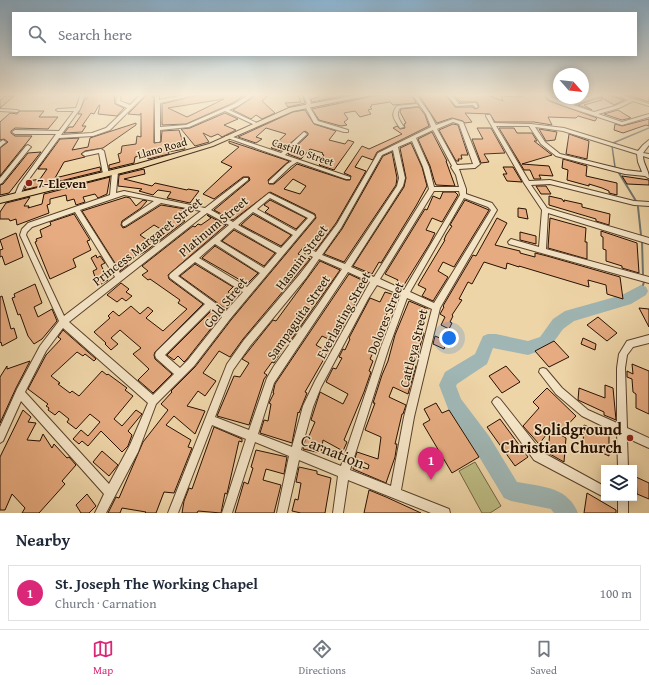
<!DOCTYPE html>
<html lang="en">
<head>
<meta charset="utf-8">
<style>
  :root { --surface:#fff; --page:#f2f2f3; --text:#1f2937; --muted:#747a83; --line:#e0e1e3; --accent:#db2777 }
  body { margin:0; font-family:"Gentium Book Plus",serif; background:var(--page); color:var(--text) }
  .controls { position:absolute; right:12px; bottom:12px; display:grid; overflow:hidden; border-radius:0px; box-shadow:0 2px 10px #0003 }
  .controls button { width:36px; height:36px; display:grid; place-items:center; padding:0; border:0; border-bottom:1px solid var(--line); background:var(--surface); color:var(--text); font:20px sans-serif }
  .compass { position:absolute; left:553px; top:68px; width:36px; height:36px; border-radius:50%; background:var(--surface); box-shadow:0 2px 10px #0003; rotate:117deg }
  .you { position:absolute; left:449px; top:338px; width:14px; height:14px; margin:-10px; border:3px solid #fff; border-radius:50%; background:#1a73e8; box-shadow:0 0 0 6px #1a73e833 }
  .badge { display:grid; place-items:center; width:26px; height:26px; border-radius:50%; background:var(--accent); color:#fff; font-size:13px; font-weight:700 }
  .pin { position:absolute; translate:-50% -33px; filter:drop-shadow(0 1px 2px #0008) }
  .pin::after { content:''; position:absolute; top:21px; width:14px; height:12px; background:inherit; clip-path:polygon(0 0,100% 0,50% 100%) }
  .list { margin:0; padding:0; list-style:none }
  h2 { display:flex; justify-content:space-between; align-items:center; height:52px; margin:0; padding:0 16px; font-size:17px }
  h2 small { font-size:13px; font-weight:400; color:var(--muted) }
  .list li { display:grid; grid-template-columns:26px 1fr auto; gap:12px; align-items:center; box-sizing:border-box; height:56px; margin:0 8px 8px; padding:0 8px; border:1px solid var(--line); border-radius:0px }
  .list b { display:block; font-size:15px; white-space:nowrap }
  .list p { margin:0; font-size:13px; white-space:nowrap; color:var(--muted) }
  .list em { font-size:13px; font-style:normal; color:var(--muted) }
  .icon { flex:none; width:22px; height:22px; fill:none; stroke:currentColor; stroke-width:2; stroke-linecap:round; stroke-linejoin:round }
  .map { position:relative; flex:none; width:649px; height:513px; overflow:hidden }
  .search { position:absolute; background:var(--surface); box-shadow:0 2px 10px #0003; left:12px; right:12px; top:12px; height:44px; display:flex; align-items:center; gap:10px; box-sizing:border-box; padding:0 14px; border-radius:0px; color:var(--muted); font-size:15px }
  .sheet { height:116px; background:var(--surface) }
  nav { display:flex; justify-content:space-around; align-items:center; box-sizing:border-box; height:56px; border-top:1px solid var(--line); background:var(--surface); font-size:11px; color:var(--muted) }
  nav a { display:grid; justify-items:center; gap:2px }
  nav .on { color:var(--accent) }
  .map>svg:first-child { display:block }
</style>
</head>
<body>
<div class="map">
<svg width="649" height="513" viewBox="0 0 649 513">
  <rect width="100%" height="100%" fill="#eed5a8"/>
  <filter id="stains"><feTurbulence type="fractalNoise" baseFrequency=".005" numOctaves="4"/><feColorMatrix values="0 0 0 0 .2 0 0 0 0 .09 0 0 0 0 .02 0 0 0 .5 -.17"/></filter>
  <radialGradient id="worn" r=".72"><stop offset=".6" stop-color="#630" stop-opacity="0"/><stop offset="1" stop-color="#630" stop-opacity=".3"/></radialGradient>
  <path fill="#bdbc84" stroke="#726642" d="M475,462L501,506L490,513H482L459,471Z"/>
  <g fill="none" stroke-linecap="round" stroke-linejoin="round">
    <path stroke="#6f746c" stroke-width="1.5" d="M613,143L649,128
      M612,146L615,167"/>
    <path stroke="#6f746c" stroke-width="2" d="M619,173L636,201
      M638,207L641,235
      M642,241L643,275
      M641,291L644,282"/>
    <path fill="#9fb6b4" fill-rule="evenodd" d="M641,285L646,287L648,291L646,295L631,304L574,321L563,329L550,347L545,349L528,355L493,348L487,364L457,384L456,386L461,399L489,436L517,482C542,487 567,486 578,513H554L551,509L511,501L504,498L475,450L449,411L439,385L445,372L475,354L483,336L488,334H496L528,341L540,337L553,319L565,311L622,295Z"/>
  </g>
  <path fill="#e6ab80" stroke="#271000" fill-rule="evenodd" d="M93,94H114L115,104L124,108L117,116L98,114L100,105H99L94,114L91,113L82,126H86L82,132L64,133L69,127H73L82,114H78L85,99H87V95Z
    M148,94H152V97H154V143L161,142L162,131L179,130L185,149L168,152L169,154L148,159V154L135,157L134,163L109,169V165L120,162L118,154L121,153L122,146L136,144L137,136L141,137V113L140,115L128,114Z
    M202,94H246L233,103L186,124L162,125V104ZM224,99L187,117L168,108Z
    M258,94H270L262,101L275,113L262,119L256,115L251,119L233,110Z
    M297,94H302L305,103L288,107L285,103L301,102Z
    M317,94H346L347,95L312,102L311,99L319,97Z
    M384,94H411L416,103L393,105L390,102L371,105L372,106L370,107L372,109L368,110L371,114L360,117L355,111L344,113L348,119L344,122L347,125L341,126L319,120L312,109Z
    M418,94H445L455,107H472L476,109L479,107L477,102H460L453,94H485L503,101L501,96L522,97L516,94H542L549,101L597,118L595,121L578,116L576,118L548,117L552,125L534,122H495L490,114L465,113L472,122L465,123L463,121L452,118L437,123Z
    M606,94L624,100L614,105L602,98V100L584,105L592,110L578,105L598,98H603L601,97Z
    M625,94H649V102Z
    M5,96H14L0,108V100Z
    M419,107L425,115L429,126L377,152L373,160L362,156L355,167L366,171L336,223L316,250L305,245L298,254L310,259L243,339L230,357L219,351L203,373L216,381L205,396L198,391L187,406L205,411L195,434L174,416L166,425L191,440L188,447L192,448L174,493L164,492L156,513H145L146,512L122,508L120,513H108L116,497L119,498L143,442L168,410L161,404L172,392L171,391L195,367L231,320L316,218L315,214L270,192L233,220L214,210L250,180L249,177H243L214,199L203,194L232,167L221,162L239,147L229,143V141L289,161L268,180L269,184H274L297,164L346,180H350L351,176L344,173L362,146L369,149L402,134L393,128L397,126L400,129L405,128L404,124L406,123L400,112L401,109ZM293,179L306,186L300,194L284,189Z
    M305,110L314,124L336,131L329,140L345,144L348,140L354,142L334,170L319,165L324,160L321,159L324,155L322,154L323,153L310,149L301,159L288,154L308,135V133L305,131L281,151L271,148L286,134L266,128L256,137L262,139L256,143L238,137L293,112Z
    M618,110L631,118L622,120L604,114Z
    M20,111H44L39,117H58L48,129L15,128L11,131V133L15,136H32L0,176V148L8,142L4,139L0,140V122L10,113L17,114Z
    M225,113L238,119L224,125L236,130L222,137L218,134L211,137L203,133L209,142L195,146L181,129L190,128Z
    M649,119V126L646,125L623,133L614,130L615,124L622,126Z
    M136,123V125L103,148L85,151L81,154L85,157L64,162L55,178L100,167L101,171L24,190L29,181L40,179L47,169H38L60,139L79,138L72,150L88,147L90,138Z
    M453,124L458,125L468,155H461L462,159H458L459,161H456L439,130Z
    M477,128H491L505,153L484,154L489,162L481,163L472,139H483Z
    M499,128H514L517,133H532L537,141H534L552,155L522,164L549,166L553,176L539,175L541,179H534L530,170H524Z
    M539,129L557,132L555,140L546,141Z
    M432,132L447,161H446L455,186L436,185L434,180L430,166L418,139Z
    M569,134L589,141L587,159L566,154Z
    M411,143L422,167L427,186L416,206L381,263L379,262L372,274L353,266L404,187L406,178L400,148Z
    M41,152L9,193L0,195V185L3,184L28,153Z
    M392,152L397,178L396,185L344,262L324,254L342,229L383,156Z
    M563,159L587,166L586,176L617,183V195L609,193V191L602,188L589,184V186L567,180L568,170L562,168Z
    M503,167H513L522,182L507,181L503,174H507Z
    M144,169L145,174L124,179L152,186L155,183L187,190L188,189L199,191L190,203L167,198L171,192L158,190L153,195L139,191L142,189L118,186L119,175Z
    M622,176L649,180V185L627,184Z
    M110,177L107,194L98,198L95,194L83,197L85,202L76,205L74,199L67,201L66,195L50,199V204L47,205L49,213L17,225L16,219L10,221L9,219H0V212L6,203L30,197L24,206H29L28,208L42,204L44,194Z
    M536,186H546L551,194H541Z
    M443,192H455L458,195L442,222L432,218L426,230L435,233L430,243L402,288L396,285L398,280L385,274L425,209L427,210L433,196L440,199Z
    M549,196L562,199L564,202V200L582,204V207L610,214L609,225L596,221V219L549,205Z
    M126,197L130,198L136,206L143,200L147,201L141,208L122,221L121,225L123,228L126,227L161,205L185,209L178,217L185,221L146,251L126,262L128,265L120,271L82,211ZM154,225L164,231L150,242L140,235Z
    M270,200L306,218L296,229L265,212L269,208L264,205Z
    M465,200L489,210L454,267L443,262L438,271L448,277L433,301L422,296L426,289L418,285L445,240H444L446,235L452,226L450,225Z
    M518,208L526,209L528,219L518,217Z
    M74,214L90,240L87,241L91,250L73,259L76,267L50,279L35,242L37,241L36,239L42,237L40,230L51,225L50,222Z
    M253,214L291,235L281,246L241,225Z
    M207,215L226,225L168,275L169,279L203,304L155,352L154,355L155,359L172,374L153,393L138,380L149,369L133,354L141,348L120,330L111,338L118,344L111,350L105,344L106,343L94,332L110,318L108,316L113,311L119,316L131,306L140,314L148,307L153,311L146,318L163,331L187,309L178,303L180,300L150,279L148,280L142,275L148,271L142,266L193,226L195,227L198,224L201,225L211,218Z
    M497,218L507,223L495,245L520,251V253L535,257V253L547,256L620,277L623,299L607,294L606,285L588,280L589,287L519,266V267L507,263L506,269L484,262L472,284L468,282L459,299L462,300L452,315L453,316L450,322L452,323L449,329L441,325L445,317L440,314L444,307L443,306L473,255L476,256Z
    M550,218L586,228L585,242H587V259L548,248Z
    M234,230L275,253L264,266L222,241Z
    M601,231L637,243L639,273L622,268V266L606,261V250L603,249V237L601,236Z
    M520,232L536,236V244L520,240Z
    M16,233L23,257L5,265L2,256L0,257V250L3,249L0,240Z
    M215,246L258,273L247,284L202,258Z
    M96,255L97,258L100,256L105,263L101,265L108,280L98,286L93,271L97,269L91,258Z
    M320,261L340,270L291,340H288L274,363L272,362L264,373L267,375L264,379L249,425L217,416L234,376L240,377L249,363L242,359L273,320L276,321Z
    M195,264L233,287L228,292L236,297L226,309L180,276Z
    M349,274L366,282L335,342L322,336L316,345L328,352L305,392L307,393L299,413L298,412L292,443L260,433L264,420L268,421L271,404L269,403L274,393H273L275,384Z
    M121,283L129,289L126,292L132,296L126,301L122,298L117,302L107,295Z
    M35,284L42,303L34,307L38,317L52,309L57,321L42,339L34,344L28,336L20,314L18,315L12,298L15,297L14,294Z
    M385,292L398,296L394,304L392,303L381,326L385,328L370,359L373,361L369,371L371,372L364,392L344,440L347,442L343,451L323,440L321,453L303,449L306,436H309L315,422L311,420L320,392L343,404L348,394L326,382L333,368L336,369L342,358L339,357L343,349L345,350L350,339L349,338L370,298L380,302Z
    M2,296L11,329L14,328L17,338L2,346L1,342L0,343V297Z
    M409,301L428,309L420,332L424,333L414,366H416L408,394L393,387L389,397L406,405L403,414H402L395,444H397L395,457L386,483L353,469L354,464L368,469L369,465L355,458L357,452L378,459L381,437L365,430L375,403H373L382,375L388,361L395,335Z
    M639,308L649,309V327Z
    M211,311L220,317L187,359L184,362L178,356L174,360L167,355Z
    M598,317L617,333L607,341L587,325Z
    M63,330L96,359L94,361L85,354L83,356L77,352L51,376L60,383L58,384L70,393L72,391L79,396L102,371L107,375L108,374L127,388L125,390L133,396L114,419L122,426L136,410L142,414L128,431L132,435L128,446L122,452L101,431L88,446L82,441L79,444L73,439L81,430L88,436L100,422L90,414L76,429L67,422L69,419L59,411L55,415L48,410L49,408L46,406L48,404L28,389L46,355L61,339L58,337Z
    M435,336L447,341L444,349L433,344Z
    M583,338L596,344L595,350L581,344Z
    M554,341L569,357L549,367L535,351Z
    M30,361L16,388L0,423V377L7,366V369Z
    M632,364L649,371V414L636,408V394L633,392L632,379L627,377V371L633,374Z
    M506,366L520,382L502,393L489,376Z
    M605,385L613,388L616,420L604,415V412L578,400L579,388L605,398Z
    M547,388L576,416L559,434L566,438L564,462L548,453L550,430L539,444L523,426L539,408L533,402Z
    M436,403L442,413L449,410L479,457L452,473L423,424L430,420L424,409Z
    M23,410L31,417L28,422L36,423L27,440L40,441L43,434L52,448L54,444L67,458L69,457L76,465L62,481L65,484L39,513H22L25,508L12,494L5,510H0V457Z
    M500,419L528,457L515,466L487,427Z
    M584,425L609,436V456L583,444Z
    M214,427L242,439V442L239,441L229,485L227,494L225,493L221,513L198,511L197,513H182L184,501L189,488L192,489Z
    M256,450L287,457L284,474L266,469L263,480L281,485L274,513H235L244,482L248,484L253,468L251,467Z
    M102,451L118,465L109,476L93,462Z
    M299,467L317,471V474L331,478L325,513H301L292,511L295,499L298,500L301,483L296,482Z
    M636,477L649,483V499L637,494Z
    M369,490L386,497L421,513H364Z
    M587,493L616,510V513H584Z
    M87,494L96,506L89,513H81L76,505Z"/>
  <g fill="none" stroke-linecap="round" stroke-linejoin="round">
    <defs>
      <path id="minor" d="M0,94H2V95L0,96Z
        M81,94H85L80,109L61,135L92,133L106,128L127,108L116,103L117,94H121L120,101L130,105L141,94H146L110,130L93,136L59,138L24,186L19,198H15L14,197L19,185L56,134H15L12,132L15,130L59,131L74,111H58L56,110L58,109L76,108Z
        M155,94H159V100L190,94H201L160,103V127L186,125L234,104L250,94H256L238,106L229,110L259,124L255,125L225,111L189,127L160,130V141L159,142H155Z
        M303,94H307L311,103L309,106L318,121L348,130V132H344L314,123L305,106L307,103Z
        M412,94H416L430,114L436,125L453,119L463,122L480,164L475,168L459,169L466,189V194L492,203L497,210L440,308L414,417L401,490L449,509L450,513H431L348,480L343,513H333L338,476L299,460L287,513H277L289,456L255,442L232,513H222L246,439L212,425L178,513H168L227,364L244,340L300,274L313,257L305,253L304,251L305,249L307,248L316,252L337,224L378,153L431,127L426,114ZM453,122L459,124L473,164L457,165L437,129ZM433,130L452,166L451,167L456,175L459,187H434L429,167L416,138ZM412,141L423,167L429,189L374,277L351,267L403,186L405,178L398,147ZM393,150L399,178L397,186L345,264L322,255L341,228L382,155ZM434,191H459L460,195L404,290L380,279ZM464,198L488,207L491,210L434,303L410,292ZM319,259L342,269L317,306L274,366L267,378L249,430L215,417L233,370L250,346L306,278ZM348,272L370,282L315,381L303,406L292,447L258,434L274,383ZM377,285L401,295L381,347L341,466L301,450L313,407L321,387L368,299ZM407,298L432,309L404,417L391,486L350,470L389,347Z
        M446,94H451L459,104L474,103H476L478,107L476,108L473,105L456,106Z
        M543,94H548L554,98L568,103L597,94H605L573,105L594,112L615,106L628,100L611,94H619L649,104V106L633,101L619,108L598,114L622,122L649,114V117L622,125L565,106L550,100Z
        M416,104L418,105V106L400,108C395,115 400,121 404,127L400,128C394,119 390,115 397,106Z
        M0,109L17,110L19,111L17,112L0,111Z
        M486,115H490L494,123L531,124L564,128L638,151L643,145L649,140V145L643,153L649,154V158L643,156C643,164 649,170 649,178H648L645,176L625,174L556,156L541,144L529,126H496L529,181L550,180L634,201L649,202V206L634,205L550,184L531,185L547,208L649,238V244L548,213L546,249L649,277V283L509,244L508,242L511,239L539,247L542,210L524,183L486,116ZM535,127L563,131L637,154L638,162L642,172L625,170L560,154L545,142Z
        M304,132L307,134L306,135L285,155L350,177V179H346L297,162L291,166L273,183H269V181L287,164L292,161L225,137L226,136H230L281,153Z
        M3,140L6,142L0,147V142Z
        M28,145L31,147L30,148L2,183L0,184V178L26,146Z
        M101,149L104,151L109,174L106,176L103,174L99,153L85,156L82,154L85,152Z
        M115,170L118,172L116,193L124,191L205,208L244,178H248V180L211,210L233,222L269,193L314,215L315,217L230,319L194,366L156,404L138,452L106,513H95L104,494L21,401L3,441L0,443V427L17,389L40,346L59,321L20,235L22,229L28,223L110,195L112,172ZM124,195L154,201L123,222L122,224L123,226H125L161,203L201,211L120,273L80,210ZM270,198L308,218L296,231L257,209ZM75,212L115,277L64,316L26,235L27,232L32,227ZM253,212L293,235L281,248L238,225ZM207,213L229,225L170,274L169,276L170,278L205,304L156,352L155,355L156,358L174,374L153,395L69,322ZM234,228L277,253L264,268L220,241ZM215,244L260,273L247,287L199,258ZM195,262L243,292L226,311L178,276ZM211,309L222,317L188,360L180,368L165,355ZM63,328L148,403L130,445L109,484L25,392L46,351Z
        M649,335V343L633,347L627,355L625,368L627,428L649,438V448L627,438L628,468H618L617,433L582,416L556,394L539,372L540,369L543,368L546,369L562,388L588,410L617,423V368L619,354L627,341Z
        M497,397L500,399L542,452L604,486V497L534,460L494,405L492,402L494,399Z
        M618,498H628V513H618Z"/>
      <path id="major" d="M361,94H376L293,111L213,146L141,168L0,203V197L137,164L209,144L289,108Z"/>
    </defs>
    <use href="#minor" stroke="#59412a" stroke-width="2"/>
    <use href="#major" stroke="#271000" stroke-width="2"/>
    <use href="#minor" fill="#f4e4c6" fill-rule="evenodd"/>
    <use href="#major" fill="#eed5a8" fill-rule="evenodd"/>
  </g>
  <linearGradient id="sky" x2="0" y2="1"><stop stop-color="#8bb5d3"/><stop offset="0.57" stop-color="#f7ecd8"/><stop offset="1" stop-color="#f7ecd8" stop-opacity="0"/></linearGradient>
  <rect width="649" height="166" fill="url(#sky)"/>
  <g fill="#8f2418" stroke="#f4e4c6" stroke-width="1.5">
    <circle cx="29" cy="183" r="4"/>
    <circle cx="630" cy="438" r="4"/>
  </g>
  <g text-anchor="middle" stroke-width="3" stroke-linejoin="round" paint-order="stroke">
    <g font-size="11" fill="#271000" stroke="#f4e4c6">
      <text transform="translate(162 148) rotate(-16)" y="4">Llano Road</text>
      <text transform="translate(303 152) rotate(19)" y="4">Castillo Street</text>
    </g>
    <g font-size="13" font-weight="bold" fill="#271000" stroke="#f4e4c6" text-anchor="start">
      <text x="37" y="188">7-Eleven</text>
    </g>
    <g font-size="13" fill="#271000" stroke="#f4e4c6">
      <text transform="translate(213 226) rotate(-40)" y="5">Platinum Street</text>
      <text transform="translate(147 241) rotate(-38)" y="5">Princess Margaret Street</text>
      <text transform="translate(301 257) rotate(-53)" y="5">Hasmin Street</text>
      <text transform="translate(225 302) rotate(-51)" y="5">Gold Street</text>
      <text transform="translate(343 315) rotate(-61)" y="5">Everlasting Street</text>
      <text transform="translate(298 317) rotate(-55)" y="5">Sampaguita Street</text>
      <text transform="translate(385 318) rotate(-68)" y="5">Dolores Street</text>
      <text transform="translate(413 348) rotate(-76)" y="5">Cattleya Street</text>
    </g>
    <g font-size="16" font-weight="bold" fill="#271000" stroke="#f4e4c6" text-anchor="end">
      <text x="622" y="435">Solidground<tspan x="622" dy="18">Christian Church</tspan></text>
    </g>
    <g font-size="16" fill="#271000" stroke="#f4e4c6">
      <text transform="translate(333 451) rotate(22)" y="6">Carnation</text>
    </g>
  </g>
  <rect width="100%" height="100%" filter="url(#stains)"/>
  <rect width="100%" height="100%" fill="url(#worn)"/>
</svg>
<div class="controls">
<button><svg class="icon" aria-label="layers" viewBox="0 0 24 24"><path d="M12 4l9 5-9 5-9-5zM3 14l9 5 9-5"/></svg></button>
</div>
<svg class="compass" viewBox="-18 -18 36 36"><path d="M0-13l5 13h-10z" fill="#e53935"/><path d="M0 13l5-13h-10z" fill="#747a83"/></svg>
<div class="you"></div>
<div class="pin badge" style="left:431px;top:480px">1</div>
<div class="search"><svg class="icon" aria-label="search" viewBox="0 0 24 24"><circle cx="10" cy="10" r="6"/><path d="M15 15l6 6"/></svg>Search here</div>
</div>
<section class="sheet">
<h2>Nearby<small></small></h2>
<ul class="list">
<li><span class="badge">1</span><div><b>St. Joseph The Working Chapel</b><p>Church · Carnation</p></div><em>100 m</em></li>
</ul>
</section>
<nav>
<a class="on"><svg class="icon" aria-label="map" viewBox="0 0 24 24"><path d="M3 6l6-2 6 2 6-2v14l-6 2-6-2-6 2zM9 4v14M15 6v14"/></svg>Map</a>
<a><svg class="icon" aria-label="directions" viewBox="0 0 24 24"><path d="M12 3l9 9-9 9-9-9zM9 14v-3h6M13 9l2 2-2 2"/></svg>Directions</a>
<a><svg class="icon" aria-label="saved" viewBox="0 0 24 24"><path d="M7 4h10v16l-5-4-5 4z"/></svg>Saved</a>
</nav>
</body>
</html>
